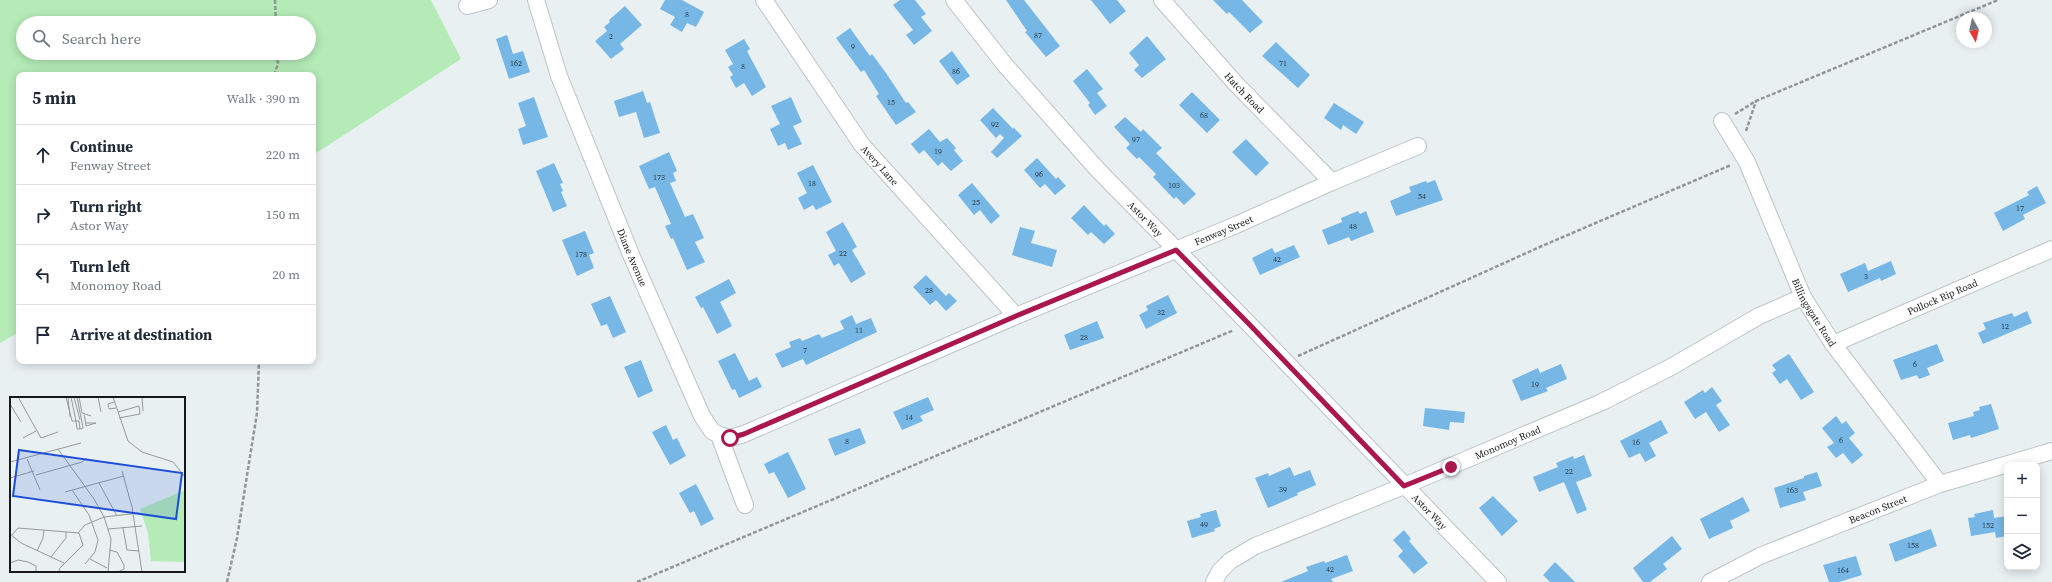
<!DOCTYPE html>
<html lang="en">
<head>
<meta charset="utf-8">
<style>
  :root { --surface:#fff; --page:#f2f2f3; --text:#1f2937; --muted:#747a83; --line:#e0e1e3 }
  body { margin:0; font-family:"Source Serif 4",serif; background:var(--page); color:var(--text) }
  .controls { position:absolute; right:12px; bottom:12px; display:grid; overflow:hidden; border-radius:8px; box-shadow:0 2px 10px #0003 }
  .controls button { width:36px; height:36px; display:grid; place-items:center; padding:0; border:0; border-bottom:1px solid var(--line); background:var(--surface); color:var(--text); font:20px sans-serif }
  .compass { position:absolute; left:1956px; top:12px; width:36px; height:36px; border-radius:50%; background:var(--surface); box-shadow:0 2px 10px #0003; rotate:172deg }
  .stop { position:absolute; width:12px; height:12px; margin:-9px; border:3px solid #aa174d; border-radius:50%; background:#fff }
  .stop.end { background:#aa174d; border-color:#fff; box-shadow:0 1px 4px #0008 }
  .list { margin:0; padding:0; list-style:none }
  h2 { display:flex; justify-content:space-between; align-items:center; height:52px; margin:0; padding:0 16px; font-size:17px }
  h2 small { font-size:13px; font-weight:400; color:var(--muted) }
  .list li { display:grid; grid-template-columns:26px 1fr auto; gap:12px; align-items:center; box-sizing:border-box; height:60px; padding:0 16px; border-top:1px solid var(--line) }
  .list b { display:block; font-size:15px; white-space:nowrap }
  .list p { margin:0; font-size:13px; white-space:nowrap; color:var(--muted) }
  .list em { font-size:13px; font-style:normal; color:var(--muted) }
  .icon { flex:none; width:22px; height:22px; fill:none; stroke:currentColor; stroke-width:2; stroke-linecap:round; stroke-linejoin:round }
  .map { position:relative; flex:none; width:2052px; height:582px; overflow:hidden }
  .search { position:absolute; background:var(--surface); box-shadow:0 2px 10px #0003; left:16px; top:16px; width:300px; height:44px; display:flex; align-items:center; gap:10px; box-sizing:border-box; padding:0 14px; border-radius:22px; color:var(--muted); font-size:15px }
  .panel { position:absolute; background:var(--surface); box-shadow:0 2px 10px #0003; left:16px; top:72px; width:300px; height:292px; border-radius:8px }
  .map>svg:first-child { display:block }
</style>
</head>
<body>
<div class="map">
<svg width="2052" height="582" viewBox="0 0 2052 582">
  <rect width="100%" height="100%" fill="#e9f0f2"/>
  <path fill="#b4ebb7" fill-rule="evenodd" d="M0,0H431L461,59L313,155V75H19V332L0,343ZM23,23H309V53H23Z"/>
  <path fill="#77b7e5" d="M665,0H682L704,12L696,27L687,23L682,32L670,25L675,17L660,9Z
    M900,0H915L926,14L921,17L932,31L914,45L906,35L913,30L893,5Z
    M1006,0H1024L1060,46L1046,57L1025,32L1027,31Z
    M1091,0H1117L1126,11L1110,24Z
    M1213,0H1242L1263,22L1250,33L1229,12L1227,14Z
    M625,6L642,25L620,44L624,49L611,59L595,41L607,31L604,27L610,22L609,20Z
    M850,28L870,56L872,54L886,73L906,103L908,102L916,112L896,125L876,96L879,94L864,70L861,72L836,38Z
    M507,35L513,54L523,51L530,72L509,79L496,39Z
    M1147,36L1166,59L1142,78L1134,70L1139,65L1129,53Z
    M744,39L750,49L747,51L766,87L752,96L744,83L736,88L730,77L733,75L728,67L733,64L725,50Z
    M1276,42L1310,75L1298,88L1262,56Z
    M952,51L970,76L957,85L939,61Z
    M1087,69L1103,89L1097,93L1107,106L1095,115L1088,105L1090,103L1073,81Z
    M643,91L647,103L650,102L660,133L644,138L636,112L619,117L614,101Z
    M1192,92L1220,120L1207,133L1179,105Z
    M534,97L548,137L523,145L518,129L526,126L518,103Z
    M791,97L802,122L793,126L802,144L788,150L785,143L778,146L770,129L780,124L771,106Z
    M1334,103L1364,122L1356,134L1343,125L1341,130L1324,118Z
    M993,108L1013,129L1014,128L1022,136L997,158L991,152L1004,138L1000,134L996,138L980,120Z
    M1125,117L1141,132L1143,129L1162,148L1156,153L1196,194L1184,205L1176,197L1174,199L1153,177L1156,174L1139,157L1137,159L1126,148L1130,144L1114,127Z
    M929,129L940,142L947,138L956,148L954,150L963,161L951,171L942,162L938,166L924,150L919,154L911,144Z
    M1246,139L1269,163L1256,176L1232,152Z
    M669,152L677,171L673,173L676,181L670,183L685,217L693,214L704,238L695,242L705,262L687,270L673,238L671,239L665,226L671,224L655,187L649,189L639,166Z
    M1037,158L1056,179L1058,177L1066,186L1055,195L1045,184L1040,188L1024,170Z
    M554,163L563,183L560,184L563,191L561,192L567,206L553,212L536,171Z
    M813,165L832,202L816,210L813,205L804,210L798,198L807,193L797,173Z
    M1435,180L1443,200L1396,216L1390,201L1411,192L1409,187L1426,181L1427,183Z
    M972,183L1000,216L991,224L980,210L974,215L958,195Z
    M2037,186L2046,203L2023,215L2025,219L2003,231L1994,213L2029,195L2027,192Z
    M1084,205L1104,226L1106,224L1115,234L1104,244L1091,232L1088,235L1071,218Z
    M1358,211L1360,214L1366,211L1374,232L1351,241L1349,237L1328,245L1322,230L1342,222L1341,218Z
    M843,222L857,247L852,250L866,274L851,283L839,263L834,266L828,255L836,251L826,232Z
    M1020,227L1035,231L1031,243L1057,250L1052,267L1012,255Z
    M585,231L594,253L589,255L594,268L577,276L562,240Z
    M1294,245L1300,257L1260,275L1252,258L1272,248L1275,253Z
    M1891,261L1896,274L1881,281L1880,278L1848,292L1840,274L1865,263L1868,271Z
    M926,275L946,296L949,293L957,301L946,311L936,300L930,305L913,287Z
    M729,279L736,293L720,302L732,326L717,334L703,307L701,308L695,297Z
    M1168,295L1177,313L1146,329L1139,315L1148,310L1146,306Z
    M610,296L626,332L613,338L607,324L601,326L591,304Z
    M2027,311L2032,323L1983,344L1978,333L1986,329L1983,323L2012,313L2014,317Z
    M852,315L856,324L871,318L877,332L806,365L803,359L782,368L775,354L791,347L789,342L800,338L802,341L819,334L822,338L844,329L840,321Z
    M1097,321L1104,338L1070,350L1064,335Z
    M1937,344L1944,361L1927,368L1930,375L1919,379L1917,375L1901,380L1893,360Z
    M735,353L749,381L757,377L762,387L739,398L735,389L732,390L718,361Z
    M1789,354L1814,392L1801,400L1787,379L1780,384L1772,373L1776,370L1772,365Z
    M641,360L653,391L638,398L624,367Z
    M1561,364L1567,379L1546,388L1548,391L1521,401L1512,380L1538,368L1540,373Z
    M1712,387L1722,401L1716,405L1730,425L1719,432L1706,412L1695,419L1684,402L1703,390L1705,393Z
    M928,397L934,410L920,416L923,421L902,430L893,412Z
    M1991,404L1999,429L1971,438L1970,435L1953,440L1948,423L1974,416L1973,412L1980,410L1979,407Z
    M1425,408L1465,412L1464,423L1450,422L1449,430L1423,426Z
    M1836,416L1842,424L1846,421L1855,433L1849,438L1863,455L1852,464L1843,453L1836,458L1827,447L1834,443L1822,428Z
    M1661,420L1668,433L1649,443L1656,456L1645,462L1640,453L1629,458L1620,441Z
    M666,425L673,440L677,438L686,456L670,465L652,432Z
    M860,428L866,443L835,456L828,439Z
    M788,452L806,489L788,498L774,472L769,474L764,464Z
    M1584,455L1592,476L1576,482L1587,510L1577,514L1564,482L1539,492L1533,477L1558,467L1556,463L1573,456L1574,459Z
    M1290,467L1294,476L1310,470L1316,485L1297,493L1298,495L1268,508L1255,478L1268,473L1269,476Z
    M1817,472L1822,486L1803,492L1806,500L1780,508L1774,488L1804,478V476Z
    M696,484L714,519L701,526L694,511L690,513L679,493Z
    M1493,496L1518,521L1502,536L1479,508Z
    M1743,497L1750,511L1730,521L1733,528L1709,539L1700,519Z
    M1216,510L1221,526L1214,529L1215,531L1192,538L1187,521L1201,517L1200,514Z
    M1993,510L1994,518L2007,516V536L1996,538L1995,532L1971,536L1968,518L1975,517L1974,514Z
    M1931,529L1937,546L1895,562L1889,544Z
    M1404,530L1411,539L1409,541L1428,563L1414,574L1398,556L1403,551L1393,540Z
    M1672,536L1682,549L1663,564L1667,569L1650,582H1643L1633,568Z
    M1347,555L1353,571L1331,579L1333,582H1281L1308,571L1306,567L1324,561L1325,563Z
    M1856,556L1862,575L1839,582H1829L1823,565Z
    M1555,562L1575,582H1550L1543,575Z"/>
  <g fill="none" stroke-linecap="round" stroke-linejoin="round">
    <defs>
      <g id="street">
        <path id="s1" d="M536,0L559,76L632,257L702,416L712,431L719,435L745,505"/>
        <path id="s2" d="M764,0L862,145L1016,316"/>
        <path id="s3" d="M954,0L1005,65L1097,169L1249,324L1498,582"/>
        <path id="s4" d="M1162,0L1236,84L1332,182"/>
        <path d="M467,6L489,0"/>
        <path id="s5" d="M1722,121L1747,162L1803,297L1833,344L1940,484"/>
        <path id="s6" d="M1833,344L2052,249"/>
        <path id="s7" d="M719,435L730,438L744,434L1016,316L1236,225L1332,182L1418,146"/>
        <path id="s8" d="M1214,582L1220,571L1230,561L1255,546L1404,486L1602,402L1671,367L1759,316L1803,297"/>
        <path id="s9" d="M1710,582L1760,556L1940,484L2052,451"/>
      </g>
    </defs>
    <use href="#street" stroke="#bcc4c5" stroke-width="18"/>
    <path stroke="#919798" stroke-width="2.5" stroke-dasharray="4 2" stroke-linecap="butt" d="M275,0L276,23
      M274,75L278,64L277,53
      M1735,114L1756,101L1998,0
      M1746,131L1756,101
      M1298,356L1542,246L1731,165
      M227,582L237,538L257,413L259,361
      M637,582L1234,330"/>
    <use href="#street" stroke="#fff" stroke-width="16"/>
  </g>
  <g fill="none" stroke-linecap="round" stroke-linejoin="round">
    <path stroke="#aa174d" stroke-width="5" d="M730,438L744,434L1016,316L1176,250L1249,324L1404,486L1451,467"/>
  </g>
  <g text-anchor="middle" stroke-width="3" stroke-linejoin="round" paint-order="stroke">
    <g font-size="8" fill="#2e404c">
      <text x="687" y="17">8</text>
      <text x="1038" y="38">87</text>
      <text x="611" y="39">2</text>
      <text x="853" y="49">9</text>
      <text x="516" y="66">162</text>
      <text x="1283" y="66">71</text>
      <text x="743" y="69">8</text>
      <text x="956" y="74">86</text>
      <text x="891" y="105">15</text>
      <text x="1204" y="118">68</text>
      <text x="995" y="127">92</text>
      <text x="1136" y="142">97</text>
      <text x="938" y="154">19</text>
      <text x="1039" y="177">96</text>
      <text x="659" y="180">173</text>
      <text x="812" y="186">18</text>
      <text x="1174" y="188">103</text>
      <text x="1422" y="199">54</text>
      <text x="976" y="205">25</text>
      <text x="2020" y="211">17</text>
      <text x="1353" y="229">48</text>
      <text x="843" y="256">22</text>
      <text x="581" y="257">178</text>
      <text x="1277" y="262">42</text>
      <text x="1866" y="279">3</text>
      <text x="929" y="293">28</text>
      <text x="1161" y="315">32</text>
      <text x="2005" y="329">12</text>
      <text x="859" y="333">11</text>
      <text x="1084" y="340">28</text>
      <text x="805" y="353">7</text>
      <text x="1915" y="367">6</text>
      <text x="1535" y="387">19</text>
      <text x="909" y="420">14</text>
      <text x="1841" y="443">6</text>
      <text x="847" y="444">8</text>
      <text x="1636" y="445">16</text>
      <text x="1569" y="474">22</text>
      <text x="1283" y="492">39</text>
      <text x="1792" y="493">163</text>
      <text x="1204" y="527">49</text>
      <text x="1988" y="528">152</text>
      <text x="1913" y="548">158</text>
      <text x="1330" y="572">42</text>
      <text x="1843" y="573">164</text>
    </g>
    <g font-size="10" fill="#161919" stroke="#e9f0f2">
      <text dy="4" stroke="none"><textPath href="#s4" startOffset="124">Hatch Road</textPath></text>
      <text dy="4" stroke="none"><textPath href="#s2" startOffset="202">Avery Lane</textPath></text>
      <text dy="4" stroke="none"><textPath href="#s3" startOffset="291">Astor Way</textPath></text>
      <text dy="4" stroke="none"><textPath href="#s7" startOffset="547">Fenway Street</textPath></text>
      <text dy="4" stroke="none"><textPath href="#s1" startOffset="275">Diane Avenue</textPath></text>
      <text dy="4" stroke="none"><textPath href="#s6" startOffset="119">Pollock Rip Road</textPath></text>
      <text dy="4" stroke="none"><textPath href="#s5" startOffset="213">Billingsgate Road</textPath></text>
      <text dy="4" stroke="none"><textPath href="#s8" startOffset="329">Monomoy Road</textPath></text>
      <text dy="4" stroke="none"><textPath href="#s9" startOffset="183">Beacon Street</textPath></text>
      <text dy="4" stroke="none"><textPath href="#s3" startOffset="699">Astor Way</textPath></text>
    </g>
  </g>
  <g transform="translate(10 397)">
    <rect width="175" height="175" fill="#e9f0f2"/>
    <path d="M175,93V165L141,164L138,136L130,112Z" fill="#b4ebb7"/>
    <path fill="none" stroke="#959a9b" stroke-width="1" d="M8,0L31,41L48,35M56,0L62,24H69L70,32H67L66,24L61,0M58,0L60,20M64,0L70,23M67,0L73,31L70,32M69,0L72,16L81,19M88,0L91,15M103,0L118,44L132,55L163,65L175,80M132,0L133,14M104,5L98,7L99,12L106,11M0,7L11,25M108,15L129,9L130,17L109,21M74,18L75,22L76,29L86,26H75M13,41L26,34M48,52L84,102L94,120L101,142L98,175M17,62L30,93M0,65L71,46M112,74L122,110L132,175M26,78L72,65L77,61M0,81L24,74M89,86L107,119M62,93L79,118L88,143L85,155L75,167M55,95L114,79M113,131L117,153L129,154M98,132L132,129M68,136L75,128L94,120L129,116M0,137L11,146L54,166M2,138L8,131L69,136L73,148L49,172L50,175M99,153L107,155L114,168V172L108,175M27,154L33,141L34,133M41,160L56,141V135M80,162L97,171M0,166L8,163L18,165L26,169V175"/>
    <path fill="#1d4ed8" fill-opacity="0.15" stroke="#1d4ed8" stroke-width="2" d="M9,53L172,76L166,122L3,99Z"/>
    <rect width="175" height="175" fill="none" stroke="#161919" stroke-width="2"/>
  </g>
</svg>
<div class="controls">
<button>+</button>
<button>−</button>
<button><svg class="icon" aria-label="layers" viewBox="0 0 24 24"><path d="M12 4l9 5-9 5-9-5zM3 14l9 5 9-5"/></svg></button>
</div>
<svg class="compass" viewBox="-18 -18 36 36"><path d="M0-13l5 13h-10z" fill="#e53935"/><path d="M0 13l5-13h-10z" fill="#747a83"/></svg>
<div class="stop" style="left:730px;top:438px"></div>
<div class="stop end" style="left:1451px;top:467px"></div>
<div class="search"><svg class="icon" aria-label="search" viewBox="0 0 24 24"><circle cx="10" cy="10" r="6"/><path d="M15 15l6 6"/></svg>Search here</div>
<section class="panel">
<h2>5 min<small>Walk · 390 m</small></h2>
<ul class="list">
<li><svg class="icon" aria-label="ahead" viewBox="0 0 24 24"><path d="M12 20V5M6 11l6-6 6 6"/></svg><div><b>Continue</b><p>Fenway Street</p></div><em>220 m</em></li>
<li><svg class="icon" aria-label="right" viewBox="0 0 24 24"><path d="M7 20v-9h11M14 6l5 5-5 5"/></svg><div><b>Turn right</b><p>Astor Way</p></div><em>150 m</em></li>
<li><svg class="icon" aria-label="left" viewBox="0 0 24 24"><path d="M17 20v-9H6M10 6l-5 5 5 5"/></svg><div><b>Turn left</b><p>Monomoy Road</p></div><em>20 m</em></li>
<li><svg class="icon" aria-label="arrive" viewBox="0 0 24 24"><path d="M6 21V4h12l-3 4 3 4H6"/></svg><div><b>Arrive at destination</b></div></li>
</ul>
</section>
</div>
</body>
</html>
